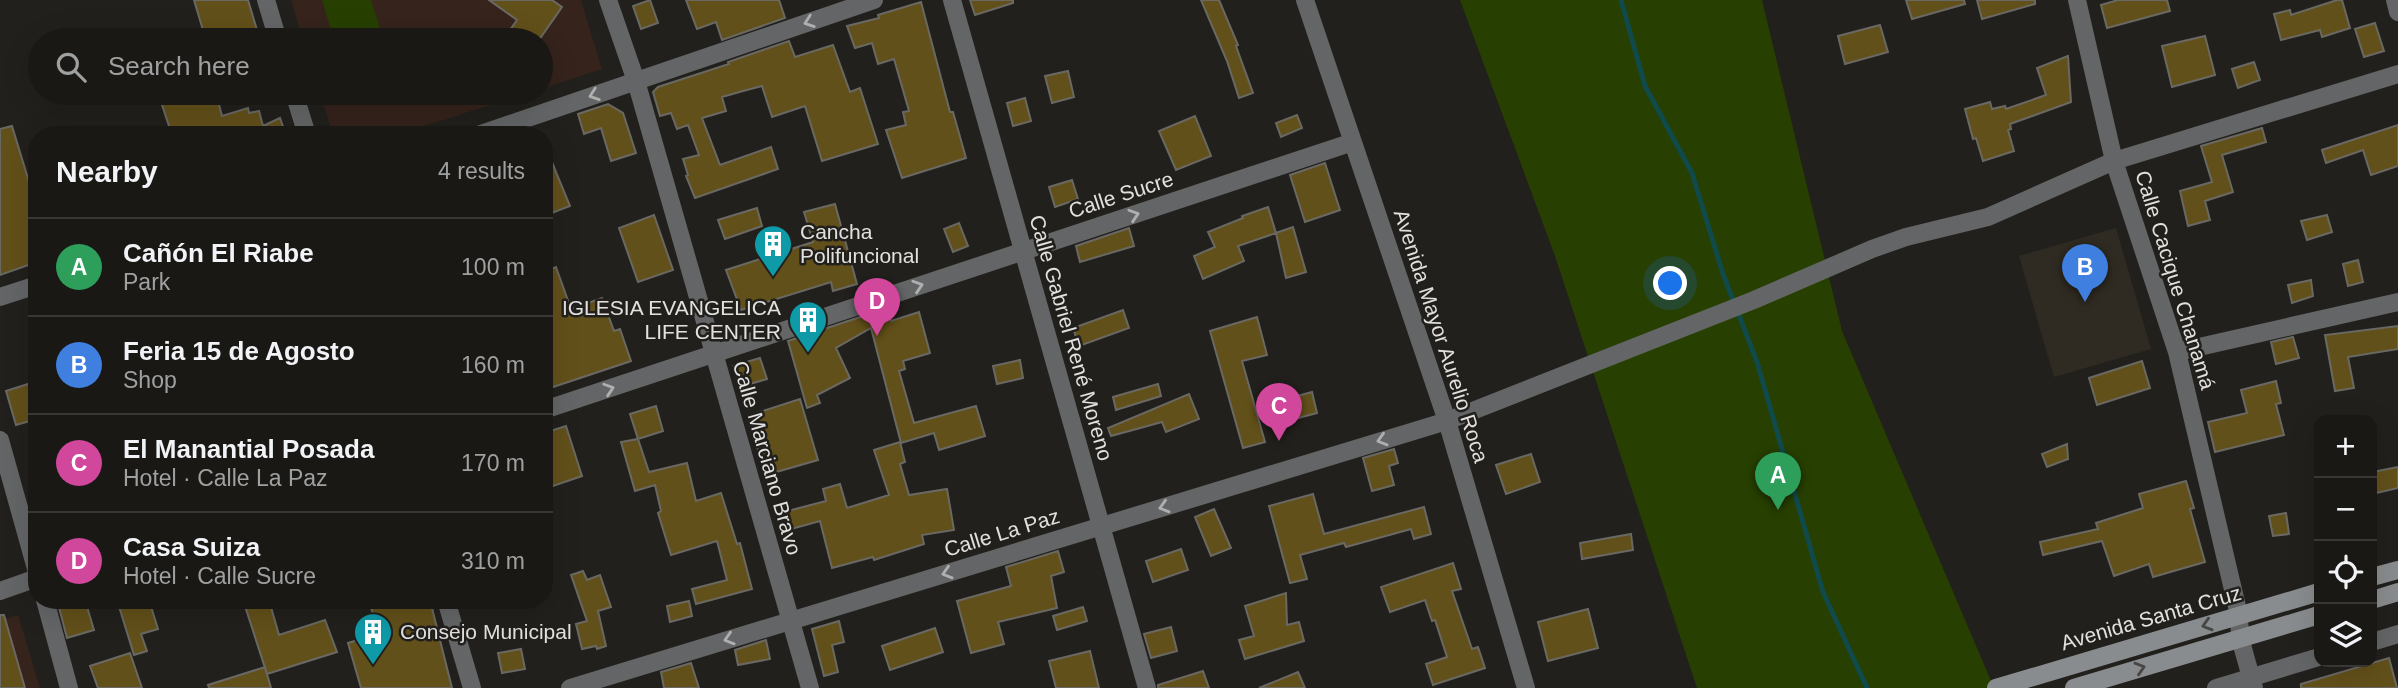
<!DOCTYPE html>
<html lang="en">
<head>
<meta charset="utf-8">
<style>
  :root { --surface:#1a1815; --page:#272522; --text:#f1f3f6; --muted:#9fa0a0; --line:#383734; --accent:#ea580c }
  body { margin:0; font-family:Helvetica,sans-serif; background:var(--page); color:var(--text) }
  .controls { position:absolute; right:21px; bottom:21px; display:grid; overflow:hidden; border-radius:14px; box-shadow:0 7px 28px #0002 }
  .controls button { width:63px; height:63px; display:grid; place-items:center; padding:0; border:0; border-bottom:2px solid var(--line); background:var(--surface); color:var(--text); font:35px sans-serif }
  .you { position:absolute; left:1671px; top:284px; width:24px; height:24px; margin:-18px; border:5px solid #fff; border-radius:50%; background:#1a73e8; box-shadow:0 0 0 10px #1a73e833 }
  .badge { display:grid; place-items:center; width:46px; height:46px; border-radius:50%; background:var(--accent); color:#fff; font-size:23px; font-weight:700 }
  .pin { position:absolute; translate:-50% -58px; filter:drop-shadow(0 2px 4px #0008) }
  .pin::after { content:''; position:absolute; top:37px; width:24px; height:21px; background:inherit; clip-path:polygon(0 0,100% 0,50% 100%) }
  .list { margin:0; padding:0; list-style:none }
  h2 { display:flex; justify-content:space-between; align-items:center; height:91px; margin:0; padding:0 28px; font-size:30px }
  h2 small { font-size:23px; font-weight:400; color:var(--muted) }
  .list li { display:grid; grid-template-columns:46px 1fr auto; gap:21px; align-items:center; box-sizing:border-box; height:98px; padding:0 28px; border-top:2px solid var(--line) }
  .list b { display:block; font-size:26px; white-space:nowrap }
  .list p { margin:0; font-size:23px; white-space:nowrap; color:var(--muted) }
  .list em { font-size:23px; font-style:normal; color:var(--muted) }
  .icon { flex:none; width:38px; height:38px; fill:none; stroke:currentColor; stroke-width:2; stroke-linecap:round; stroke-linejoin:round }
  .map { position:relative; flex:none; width:2398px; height:688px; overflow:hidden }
  .search { position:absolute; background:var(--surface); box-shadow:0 7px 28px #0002; left:28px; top:28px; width:525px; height:77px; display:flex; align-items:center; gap:18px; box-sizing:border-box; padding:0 24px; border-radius:38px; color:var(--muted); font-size:26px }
  .panel { position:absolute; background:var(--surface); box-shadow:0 7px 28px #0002; left:28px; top:126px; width:525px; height:483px; border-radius:28px }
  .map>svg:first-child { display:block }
</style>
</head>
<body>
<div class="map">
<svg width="2398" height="688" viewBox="0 0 2398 688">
  <rect width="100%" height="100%" fill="#22201c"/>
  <path fill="#2f2b22" d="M2116,228L2151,349L2054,377L2019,256Z"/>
  <path fill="#35231c" d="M291,0H581L602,69L541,89V40H303Z
    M320,93H529L395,135H333Z
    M18,615L40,688H0V620Z"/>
  <path fill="#273f00" d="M322,0H371L384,40H334Z
    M1460,0H1762L1842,331L1994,688H1697L1555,256Z"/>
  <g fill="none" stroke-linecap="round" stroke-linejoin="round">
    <path stroke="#114a4a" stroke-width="5" d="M1621,0L1645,86L1692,173L1723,274L1757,362L1823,592L1867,688"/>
  </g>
  <path fill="#62501a" stroke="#6a6863" stroke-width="2" d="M194,0H248L260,40H227L224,31L205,37Z
    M489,0H552L562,7L539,40H503L517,20Z
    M650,0L658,23L641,29L633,6Z
    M686,0H779L785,18L722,40L716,22L697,29Z
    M970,0H1013V3L975,15Z
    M1201,0H1219L1238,45L1236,46L1253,93L1239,98L1227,61Z
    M1906,0H1964L1965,4L1912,19Z
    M1977,0H2035V4L1982,19Z
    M2118,0H2167L2170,11L2107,28L2101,5Z
    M2337,0H2342L2350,28L2322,37L2320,30L2281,40L2274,14L2290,10L2291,15Z
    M921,2L950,112H953L966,158L902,178L886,130L906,125L903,112L909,111L894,59L878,64L872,43L855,48L847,26L879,18L878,15Z
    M2375,23L2384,51L2364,57L2355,29Z
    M1880,25L1888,52L1845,64L1838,36Z
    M2205,36L2215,75L2172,87L2162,46Z
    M789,41L795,57L833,45L850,92L860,88L878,144L822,161L805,106L772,117L762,86L743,91L722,97L726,111L702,118L720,165L771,147L778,169L695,198L686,176L688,175L683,159L699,155L688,125L677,129L671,113L660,116L653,92L658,87L729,64L728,62Z
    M2068,56L2071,102L2010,124L2011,129L2008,130L2014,151L1983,161L1976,138L1973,139L1965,109L1990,102L1992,109L2005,106L2006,109L2046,95L2037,68Z
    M2254,62L2260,80L2238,88L2232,69Z
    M1068,71L1074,97L1052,103L1045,76Z
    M158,93H184L185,97L199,93H216L222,116L248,108L249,113L259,111L263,126L280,118L286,135H172Z
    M1025,98L1031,121L1013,126L1007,103Z
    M608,104L623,113L636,153L611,161L601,128L584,134L578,114Z
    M1297,115L1302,128L1281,137L1276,123Z
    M1195,116L1211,156L1176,170L1159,131Z
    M2398,125V166L2371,175L2363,150L2326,163L2322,150Z
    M12,126L30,185L37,182V262L0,275V129Z
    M2262,128L2266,142L2222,155L2233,192L2205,201L2210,220L2188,226L2180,191L2212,182L2201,146Z
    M544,143L570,206L544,216Z
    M1325,163L1340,210L1305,222L1290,175Z
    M1072,180L1078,199L1055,207L1049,187Z
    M835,204L857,284L833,291L831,282L741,310L726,270L813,242L804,212Z
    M1268,207L1276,233L1238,246L1244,261L1203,279L1194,256L1215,247L1208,232L1243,218L1242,216Z
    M757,208L762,226L725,239L718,220Z
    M654,215L673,270L638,282L619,228Z
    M2327,215L2332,232L2307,240L2301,221Z
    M959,223L968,246L953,252L944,229Z
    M1293,227L1306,272L1286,278L1276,233Z
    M1129,228L1134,246L1080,262L1076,246Z
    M2358,260L2363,282L2348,286L2343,264Z
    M556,267L571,309L602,298L614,331L620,329L631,361L544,390V272Z
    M2311,280L2313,296L2292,303L2288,285Z
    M887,308L891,321L919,312L930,353L903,361L905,369L899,371L914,423L976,406L985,436L939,450L934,433L901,443L871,328L836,348L850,378L817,395L820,403L807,408L788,341Z
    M1123,310L1129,328L1079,346L1073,328Z
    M1257,317L1267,355L1242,361L1265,442L1243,448L1210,331Z
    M2398,326V349L2348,357L2354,388L2335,391L2325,335Z
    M2293,337L2299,358L2276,364L2271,342Z
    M760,358L767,379L740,387L733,366Z
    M1020,360L1023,378L997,384L993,366Z
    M2142,361L2150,388L2097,405L2089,378Z
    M37,381V419L16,425L6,391Z
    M2276,381L2281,403L2276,404L2284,435L2215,452L2208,422L2247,413L2241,390Z
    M1158,384L1161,396L1116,410L1113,397Z
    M1312,392L1317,413L1291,420L1286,399Z
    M1189,394L1199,419L1166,432L1162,422L1111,436L1108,428Z
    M800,399L818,460L766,475L747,416Z
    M656,406L663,431L638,439L630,414Z
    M566,426L582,476L550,487L549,484L544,485V433Z
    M638,439L649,472L687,463L696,501L721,493L737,544L740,543L752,589L696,604L692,589L727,580L717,541L671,555L658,513L661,511L655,485L635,491L621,442Z
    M900,442L905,462L900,464L909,495L947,489L954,530L922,535L924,544L874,560L873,557L832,568L820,521L784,531L780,513L826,501L823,489L840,484L847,508L889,495L874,450Z
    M2067,444L2068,459L2047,467L2042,454Z
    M1394,449L1398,463L1389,466L1394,485L1372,491L1363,458Z
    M1531,454L1540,482L1506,494L1496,465Z
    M2398,467V488L2372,494V472Z
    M2186,481L2194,508L2190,509L2205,562L2153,577L2149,564L2114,576L2102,541L2043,555L2040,542L2098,529L2096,523L2143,508L2139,494Z
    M1313,494L1324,534L1424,507L1431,534L1414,539L1411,529L1346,547L1344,543L1300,555L1307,579L1290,583L1269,506Z
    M1214,509L1231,548L1211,556L1195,517Z
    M2286,513L2289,534L2273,536L2269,516Z
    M1631,534L1633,550L1582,559L1580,543Z
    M1181,549L1188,570L1153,582L1146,561Z
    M1058,551L1064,572L1051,576L1057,608L998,622L1004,644L971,653L957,601L1011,586L1006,567Z
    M1453,563L1461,589L1452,591L1472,649L1478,647L1485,668L1433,685L1426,664L1447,657L1435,620L1432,621L1425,600L1390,612L1381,587Z
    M583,571L587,580L600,575L611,607L598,611L606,646L597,649L596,646L582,649L576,624L587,621L571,575Z
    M1286,593L1287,625L1299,622L1304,641L1245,659L1239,640L1254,636L1245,606Z
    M57,600H85L94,630L67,638Z
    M117,600H149L158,629L141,634L147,651L134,655Z
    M243,600H269L279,635L325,620L337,652L267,674Z
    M369,600H430L452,688H361L348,643L378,634Z
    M689,601L692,616L670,622L667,606Z
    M1083,607L1087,621L1057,630L1053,616Z
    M1588,609L1598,648L1548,661L1538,622Z
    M0,615H4L25,688H0Z
    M839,621L844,642L832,645L838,672L824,676L812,629Z
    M1171,627L1177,651L1151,658L1144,634Z
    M935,628L943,652L890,670L882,646Z
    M766,640L770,659L738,665L735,650Z
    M521,649L525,669L502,673L498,653Z
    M1090,651L1099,688H1056L1049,661Z
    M130,653L142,688H98L90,666Z
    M2389,658L2397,688H2301V684Z
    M691,663L699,688H664L661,672Z
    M265,667L271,688H209L208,685Z
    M1203,671L1209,688H1158V685Z
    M1298,672L1305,688H1259Z"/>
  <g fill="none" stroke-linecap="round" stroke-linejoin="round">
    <path stroke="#636566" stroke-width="18" d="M266,0L278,40
      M608,0L636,81L810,688
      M1305,0L1447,421L1526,688
      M2077,0L2114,161L2177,352L2239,615L2240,638L2254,688
      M2395,0L2398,12
      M294,93L307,135
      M478,135L874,0
      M0,297L37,285
      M2177,352L2398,302
      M544,410L1353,142
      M0,591L37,578
      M446,600L472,688
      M2372,642L2398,634
      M570,688L1447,421L1754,300L1872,249L1906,237L1988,217L2114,161L2398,74
      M2216,688L2319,657"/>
    <path stroke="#636566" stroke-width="18" d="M952,0L1147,688
      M0,440L37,572
      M45,600L69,688"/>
    <path stroke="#898c8e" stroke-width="18" d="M2372,577L2398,570
      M2372,600L2398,592
      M1996,688L2319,592
      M2074,688L2319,615"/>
  </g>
  <defs><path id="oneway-chevron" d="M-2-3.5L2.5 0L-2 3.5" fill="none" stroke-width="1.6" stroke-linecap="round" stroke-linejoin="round" transform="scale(1.75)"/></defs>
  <g stroke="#afafaf">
    <use href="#oneway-chevron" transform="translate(809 22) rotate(161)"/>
    <use href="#oneway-chevron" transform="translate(594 95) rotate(161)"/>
    <use href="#oneway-chevron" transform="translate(1134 215) rotate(-18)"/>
    <use href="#oneway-chevron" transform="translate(918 286) rotate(-18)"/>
    <use href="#oneway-chevron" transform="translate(609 389) rotate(-18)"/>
    <use href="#oneway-chevron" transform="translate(1382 440) rotate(163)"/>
    <use href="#oneway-chevron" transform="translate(1164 507) rotate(163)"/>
    <use href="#oneway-chevron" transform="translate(947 573) rotate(163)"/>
    <use href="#oneway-chevron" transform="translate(729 639) rotate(163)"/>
  </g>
  <g stroke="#464644">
    <use href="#oneway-chevron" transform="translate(2207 625) rotate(163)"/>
    <use href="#oneway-chevron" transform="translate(2140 668) rotate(-17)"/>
  </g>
  <defs>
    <symbol id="building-pin" viewBox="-11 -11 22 30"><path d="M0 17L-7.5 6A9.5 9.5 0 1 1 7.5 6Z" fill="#0f9aa8" stroke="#22201c"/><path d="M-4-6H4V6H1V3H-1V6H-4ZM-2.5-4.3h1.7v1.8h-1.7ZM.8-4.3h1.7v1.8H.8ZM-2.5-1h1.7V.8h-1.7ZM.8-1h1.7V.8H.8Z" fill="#fff"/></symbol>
  </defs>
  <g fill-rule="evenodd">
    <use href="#building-pin" x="751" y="222" width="44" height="60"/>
    <use href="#building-pin" x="786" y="298" width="44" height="60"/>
    <use href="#building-pin" x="351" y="610" width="44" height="60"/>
  </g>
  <g text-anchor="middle" stroke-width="5" stroke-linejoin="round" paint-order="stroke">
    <g font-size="21" fill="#e2e1df" stroke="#22201c">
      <text transform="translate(1121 195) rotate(-18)" y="7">Calle Sucre</text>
      <text transform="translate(2175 280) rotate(73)" y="7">Calle Cacique Chanamá</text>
      <text transform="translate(1441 336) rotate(72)" y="7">Avenida Mayor Aurelio Roca</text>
      <text transform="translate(1071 338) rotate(74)" y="7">Calle Gabriel René Moreno</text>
      <text transform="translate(767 458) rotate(74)" y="7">Calle Marciano Bravo</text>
      <text transform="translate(1002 533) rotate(-17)" y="7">Calle La Paz</text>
      <text transform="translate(2151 618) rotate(-16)" y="7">Avenida Santa Cruz</text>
    </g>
    <g font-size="21" fill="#e2e1df" stroke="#22201c" text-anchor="start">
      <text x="800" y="239">Cancha<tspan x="800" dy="24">Polifuncional</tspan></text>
      <text x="781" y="315" text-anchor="end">IGLESIA EVANGELICA<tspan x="781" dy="24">LIFE CENTER</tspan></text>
      <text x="400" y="639">Consejo Municipal</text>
    </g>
  </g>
</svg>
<div class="controls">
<button>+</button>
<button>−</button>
<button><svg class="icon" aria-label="locate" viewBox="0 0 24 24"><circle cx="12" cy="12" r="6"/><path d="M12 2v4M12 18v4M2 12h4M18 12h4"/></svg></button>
<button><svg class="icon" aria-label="layers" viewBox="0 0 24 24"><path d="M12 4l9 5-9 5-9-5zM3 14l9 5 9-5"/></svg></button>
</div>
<div class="you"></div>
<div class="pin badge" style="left:1778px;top:510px;background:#2e9e5b">A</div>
<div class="pin badge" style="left:2085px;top:302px;background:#3f7fe0">B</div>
<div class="pin badge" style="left:1279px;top:441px;background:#d1479c">C</div>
<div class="pin badge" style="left:877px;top:336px;background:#d1479c">D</div>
<div class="search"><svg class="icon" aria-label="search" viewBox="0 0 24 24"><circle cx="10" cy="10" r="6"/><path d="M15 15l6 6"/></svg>Search here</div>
<section class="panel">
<h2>Nearby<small>4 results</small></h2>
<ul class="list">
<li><span class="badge" style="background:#2e9e5b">A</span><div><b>Cañón El Riabe</b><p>Park</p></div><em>100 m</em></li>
<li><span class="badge" style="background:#3f7fe0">B</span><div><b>Feria 15 de Agosto</b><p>Shop</p></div><em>160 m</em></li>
<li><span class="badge" style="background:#d1479c">C</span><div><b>El Manantial Posada</b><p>Hotel · Calle La Paz</p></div><em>170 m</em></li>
<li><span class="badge" style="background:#d1479c">D</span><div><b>Casa Suiza</b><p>Hotel · Calle Sucre</p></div><em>310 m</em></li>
</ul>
</section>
</div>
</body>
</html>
